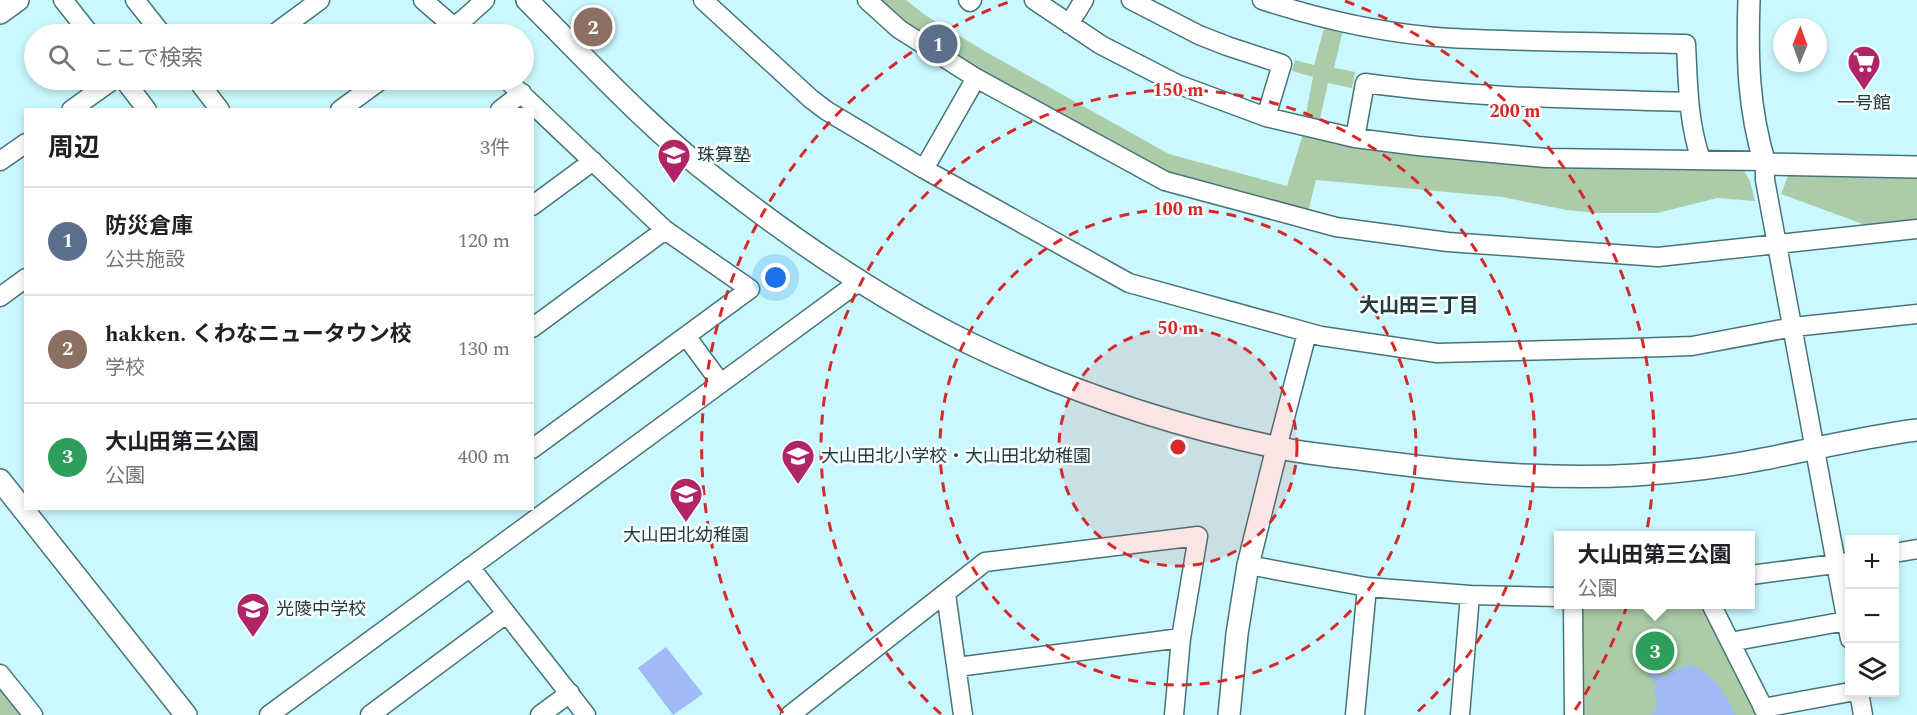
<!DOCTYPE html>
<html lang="ja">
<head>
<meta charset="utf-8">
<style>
  :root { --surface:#fff; --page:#f2f2f2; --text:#202124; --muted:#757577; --line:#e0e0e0; --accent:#2563eb }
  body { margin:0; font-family:Spectral,"Noto Sans JP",serif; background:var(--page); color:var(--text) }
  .controls { position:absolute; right:18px; bottom:18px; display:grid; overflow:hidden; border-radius:0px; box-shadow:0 3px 9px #0003 }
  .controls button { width:54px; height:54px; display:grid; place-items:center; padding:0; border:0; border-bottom:2px solid var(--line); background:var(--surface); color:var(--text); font:30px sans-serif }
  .compass { position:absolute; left:1773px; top:18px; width:54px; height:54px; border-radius:50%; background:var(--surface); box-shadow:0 3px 9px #0003; rotate:1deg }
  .you { position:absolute; left:776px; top:278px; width:21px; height:21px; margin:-15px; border:4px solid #fff; border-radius:50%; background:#1a73e8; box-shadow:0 0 0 9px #1a73e833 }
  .badge { display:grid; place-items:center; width:39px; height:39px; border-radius:50%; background:var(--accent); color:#fff; font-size:20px; font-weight:700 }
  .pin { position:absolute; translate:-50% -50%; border:3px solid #fff; box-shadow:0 2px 6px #0006 }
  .popup { position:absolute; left:1554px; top:531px; width:201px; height:78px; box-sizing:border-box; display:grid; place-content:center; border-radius:0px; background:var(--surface); filter:drop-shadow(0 2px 4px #0005); font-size:20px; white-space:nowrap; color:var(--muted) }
  .popup b { font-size:22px; color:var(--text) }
  .popup::after { content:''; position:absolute; left:50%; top:100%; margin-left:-12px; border:12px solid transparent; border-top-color:var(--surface) }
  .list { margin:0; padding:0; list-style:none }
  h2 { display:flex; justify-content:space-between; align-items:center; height:78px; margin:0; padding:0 24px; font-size:26px }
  h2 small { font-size:20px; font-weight:400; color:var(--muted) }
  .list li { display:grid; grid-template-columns:39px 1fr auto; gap:18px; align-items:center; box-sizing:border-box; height:108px; padding:0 24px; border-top:2px solid var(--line) }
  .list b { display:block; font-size:22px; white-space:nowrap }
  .list p { margin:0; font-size:20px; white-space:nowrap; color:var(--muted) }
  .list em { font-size:20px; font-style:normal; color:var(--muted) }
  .icon { flex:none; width:33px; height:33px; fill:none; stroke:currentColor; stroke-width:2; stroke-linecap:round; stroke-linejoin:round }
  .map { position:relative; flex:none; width:1917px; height:715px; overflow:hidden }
  .search { position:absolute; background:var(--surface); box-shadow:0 3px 9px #0003; left:24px; top:24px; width:510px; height:66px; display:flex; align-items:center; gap:15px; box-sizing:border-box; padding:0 21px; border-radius:33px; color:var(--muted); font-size:22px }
  .panel { position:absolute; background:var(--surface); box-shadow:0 3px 9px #0003; left:24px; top:108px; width:510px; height:402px; border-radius:0px }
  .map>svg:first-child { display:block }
</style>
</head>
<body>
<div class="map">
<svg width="1917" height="715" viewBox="0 0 1917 715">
  <rect width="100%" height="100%" fill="#c9f9fe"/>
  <path fill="#accca9" d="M879,0H906L925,15L986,52L1169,154L1287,186L1303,134L1743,169L1750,181L1755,201L1717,198L1657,213H1597L1567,210L1502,197L1316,180L1308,212L1163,171L992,79L901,20Z
    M1325,25L1343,30L1334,68L1355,72L1352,88L1328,83L1319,123L1305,119L1313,77L1292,71L1295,60L1314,65Z
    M1790,171L1917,176V222L1871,227L1781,194Z
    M1584,604L1705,605L1760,715H1581V608Z
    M0,685L24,715H0Z"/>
  <path fill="#a1bbf6" d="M666,647L703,694L673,715L638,668Z
    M1690,665C1715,673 1724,694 1736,715H1651L1658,704C1655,697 1652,692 1657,685L1648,675L1646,669L1650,668L1657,669L1664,679L1672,671Z"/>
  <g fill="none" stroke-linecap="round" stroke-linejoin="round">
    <defs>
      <path id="minor" d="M63,0L90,34
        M135,0L162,34
        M423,0L461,33
        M703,0L811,99L827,111L924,169L1129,283L1321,336L1437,353L1634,348L1692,346L1793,327L1917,314
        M867,0L899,29L976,78L1165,181L1336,227L1448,242L1658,257L1917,229
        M968,0L970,2L972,0
        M1034,0L1101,45L1177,84L1266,117L1355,138L1418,146L1546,158L1764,161
        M1131,0L1199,35L1227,46L1282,64L1266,117
        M1262,0C1323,20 1386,34 1450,38C1528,42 1608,42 1686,44C1688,84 1688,122 1701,160
        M1069,24L1084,0
        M274,34L320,0
        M442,34L464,19L485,0
        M124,80L147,110
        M197,80L220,110
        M507,80L665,230L750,289L532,449
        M71,110L113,80
        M340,110L381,80
        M500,110L522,93
        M1355,138L1365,83C1472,98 1581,99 1689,102
        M0,161L26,143
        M1765,164V180L1850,639
        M924,169L976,78
        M532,206L593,161
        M0,297L26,278
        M532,328L665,230
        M686,336L720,382
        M1277,448L1307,333
        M1894,553L1917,549
        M1248,565L1367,587L1470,595L1559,597
        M470,567L586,715
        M1751,575L1850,562
        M946,594L963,715
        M1573,604L1574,715
        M1711,604L1767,715
        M1730,642L1846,621
        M957,667L1181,638
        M0,674L33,715
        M1859,692L1863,715
        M1763,708L1850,692
        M269,715L860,281
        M370,715L506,614
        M540,715L570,693
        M790,715L985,562L1198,536L1181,638L1174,715
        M1355,715L1367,587
        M1460,715L1470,595"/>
      <path id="tertiary" d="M527,0C588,61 648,127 717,180C795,241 880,299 969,343C1066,390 1170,425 1275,447C1310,455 1347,457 1382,462C1466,473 1551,480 1636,475C1677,472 1718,468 1758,460C1811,450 1863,437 1917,430
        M1749,0C1747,58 1748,108 1765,164L1917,167
        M0,13L18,0
        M0,480L186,715
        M1229,715L1237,634L1248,565L1277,448"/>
    </defs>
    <use href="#minor" stroke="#487478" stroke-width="21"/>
    <use href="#tertiary" stroke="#487478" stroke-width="24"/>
    <use href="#minor" stroke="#fff" stroke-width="18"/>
    <use href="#tertiary" stroke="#fff" stroke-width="21"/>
  </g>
  <circle cx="1178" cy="447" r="119" fill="#d62828" fill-opacity=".12"/>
  <g fill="none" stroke="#d62828" stroke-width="3" stroke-dasharray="10 8">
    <circle cx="1178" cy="447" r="119"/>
    <circle cx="1178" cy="447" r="238"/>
    <path d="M941 714A357 357 0 1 1 1415 714"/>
    <path d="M783 713A476 476 0 0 1 1011 1M1345 1A476 476 0 0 1 1573 713"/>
  </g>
  <defs>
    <symbol id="supermarket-pin" viewBox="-11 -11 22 30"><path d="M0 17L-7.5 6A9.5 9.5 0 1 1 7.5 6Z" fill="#af2565" stroke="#f5feff"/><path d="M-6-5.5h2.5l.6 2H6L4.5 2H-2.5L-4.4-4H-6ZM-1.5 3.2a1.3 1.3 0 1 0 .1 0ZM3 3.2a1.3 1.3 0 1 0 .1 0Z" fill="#fff"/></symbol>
    <symbol id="school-pin" viewBox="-11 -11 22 30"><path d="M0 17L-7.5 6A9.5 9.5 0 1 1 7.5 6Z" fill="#af2565" stroke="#f5feff"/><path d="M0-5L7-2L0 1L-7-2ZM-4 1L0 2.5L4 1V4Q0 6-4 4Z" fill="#fff"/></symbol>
  </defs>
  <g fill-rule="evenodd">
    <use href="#supermarket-pin" x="1845" y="43" width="38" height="52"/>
    <use href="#school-pin" x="655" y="136" width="38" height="52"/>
    <use href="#school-pin" x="779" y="437" width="38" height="52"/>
    <use href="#school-pin" x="667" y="475" width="38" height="52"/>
    <use href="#school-pin" x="234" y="590" width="38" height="52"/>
  </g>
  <g text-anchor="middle" stroke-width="5" stroke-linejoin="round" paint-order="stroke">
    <g font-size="18" fill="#26393b" stroke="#f5feff" text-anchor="start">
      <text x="1864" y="109" text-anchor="middle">一号館</text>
      <text x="697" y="161">珠算塾</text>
      <text x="821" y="462">大山田北小学校・大山田北幼稚園</text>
      <text x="686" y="541" text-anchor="middle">大山田北幼稚園</text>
      <text x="276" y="615">光陵中学校</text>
    </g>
    <g font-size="20" font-weight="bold" fill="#26393b" stroke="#f5feff">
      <text x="1419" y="312">大山田三丁目</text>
    </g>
  </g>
  <circle cx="1178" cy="447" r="9" fill="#d62828" stroke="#f5feff" stroke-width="3"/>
  <g font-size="18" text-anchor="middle" font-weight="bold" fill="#d62828" stroke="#f5feff" stroke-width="5" stroke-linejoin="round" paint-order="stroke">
    <text x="1178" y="96">150 m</text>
    <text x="1515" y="117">200 m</text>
    <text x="1178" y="215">100 m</text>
    <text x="1178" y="334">50 m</text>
  </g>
</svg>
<div class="controls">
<button>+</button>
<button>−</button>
<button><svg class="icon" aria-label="layers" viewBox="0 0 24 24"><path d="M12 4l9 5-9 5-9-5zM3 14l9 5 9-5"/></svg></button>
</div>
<svg class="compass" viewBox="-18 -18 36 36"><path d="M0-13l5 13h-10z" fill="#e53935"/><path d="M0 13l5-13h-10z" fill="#757577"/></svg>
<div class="you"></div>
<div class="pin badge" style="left:938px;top:44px;background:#5c6f8a">1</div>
<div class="pin badge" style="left:593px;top:27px;background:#8d6e63">2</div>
<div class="pin badge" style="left:1655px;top:651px;background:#2e9e5b">3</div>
<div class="popup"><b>大山田第三公園</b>公園</div>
<div class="search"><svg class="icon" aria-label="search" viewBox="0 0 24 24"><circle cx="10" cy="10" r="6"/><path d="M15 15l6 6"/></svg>ここで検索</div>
<section class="panel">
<h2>周辺<small>3件</small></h2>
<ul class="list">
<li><span class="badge" style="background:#5c6f8a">1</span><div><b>防災倉庫</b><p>公共施設</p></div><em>120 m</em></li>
<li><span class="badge" style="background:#8d6e63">2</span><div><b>hakken. くわなニュータウン校</b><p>学校</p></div><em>130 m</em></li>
<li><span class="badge" style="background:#2e9e5b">3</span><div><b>大山田第三公園</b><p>公園</p></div><em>400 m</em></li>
</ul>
</section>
</div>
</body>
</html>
